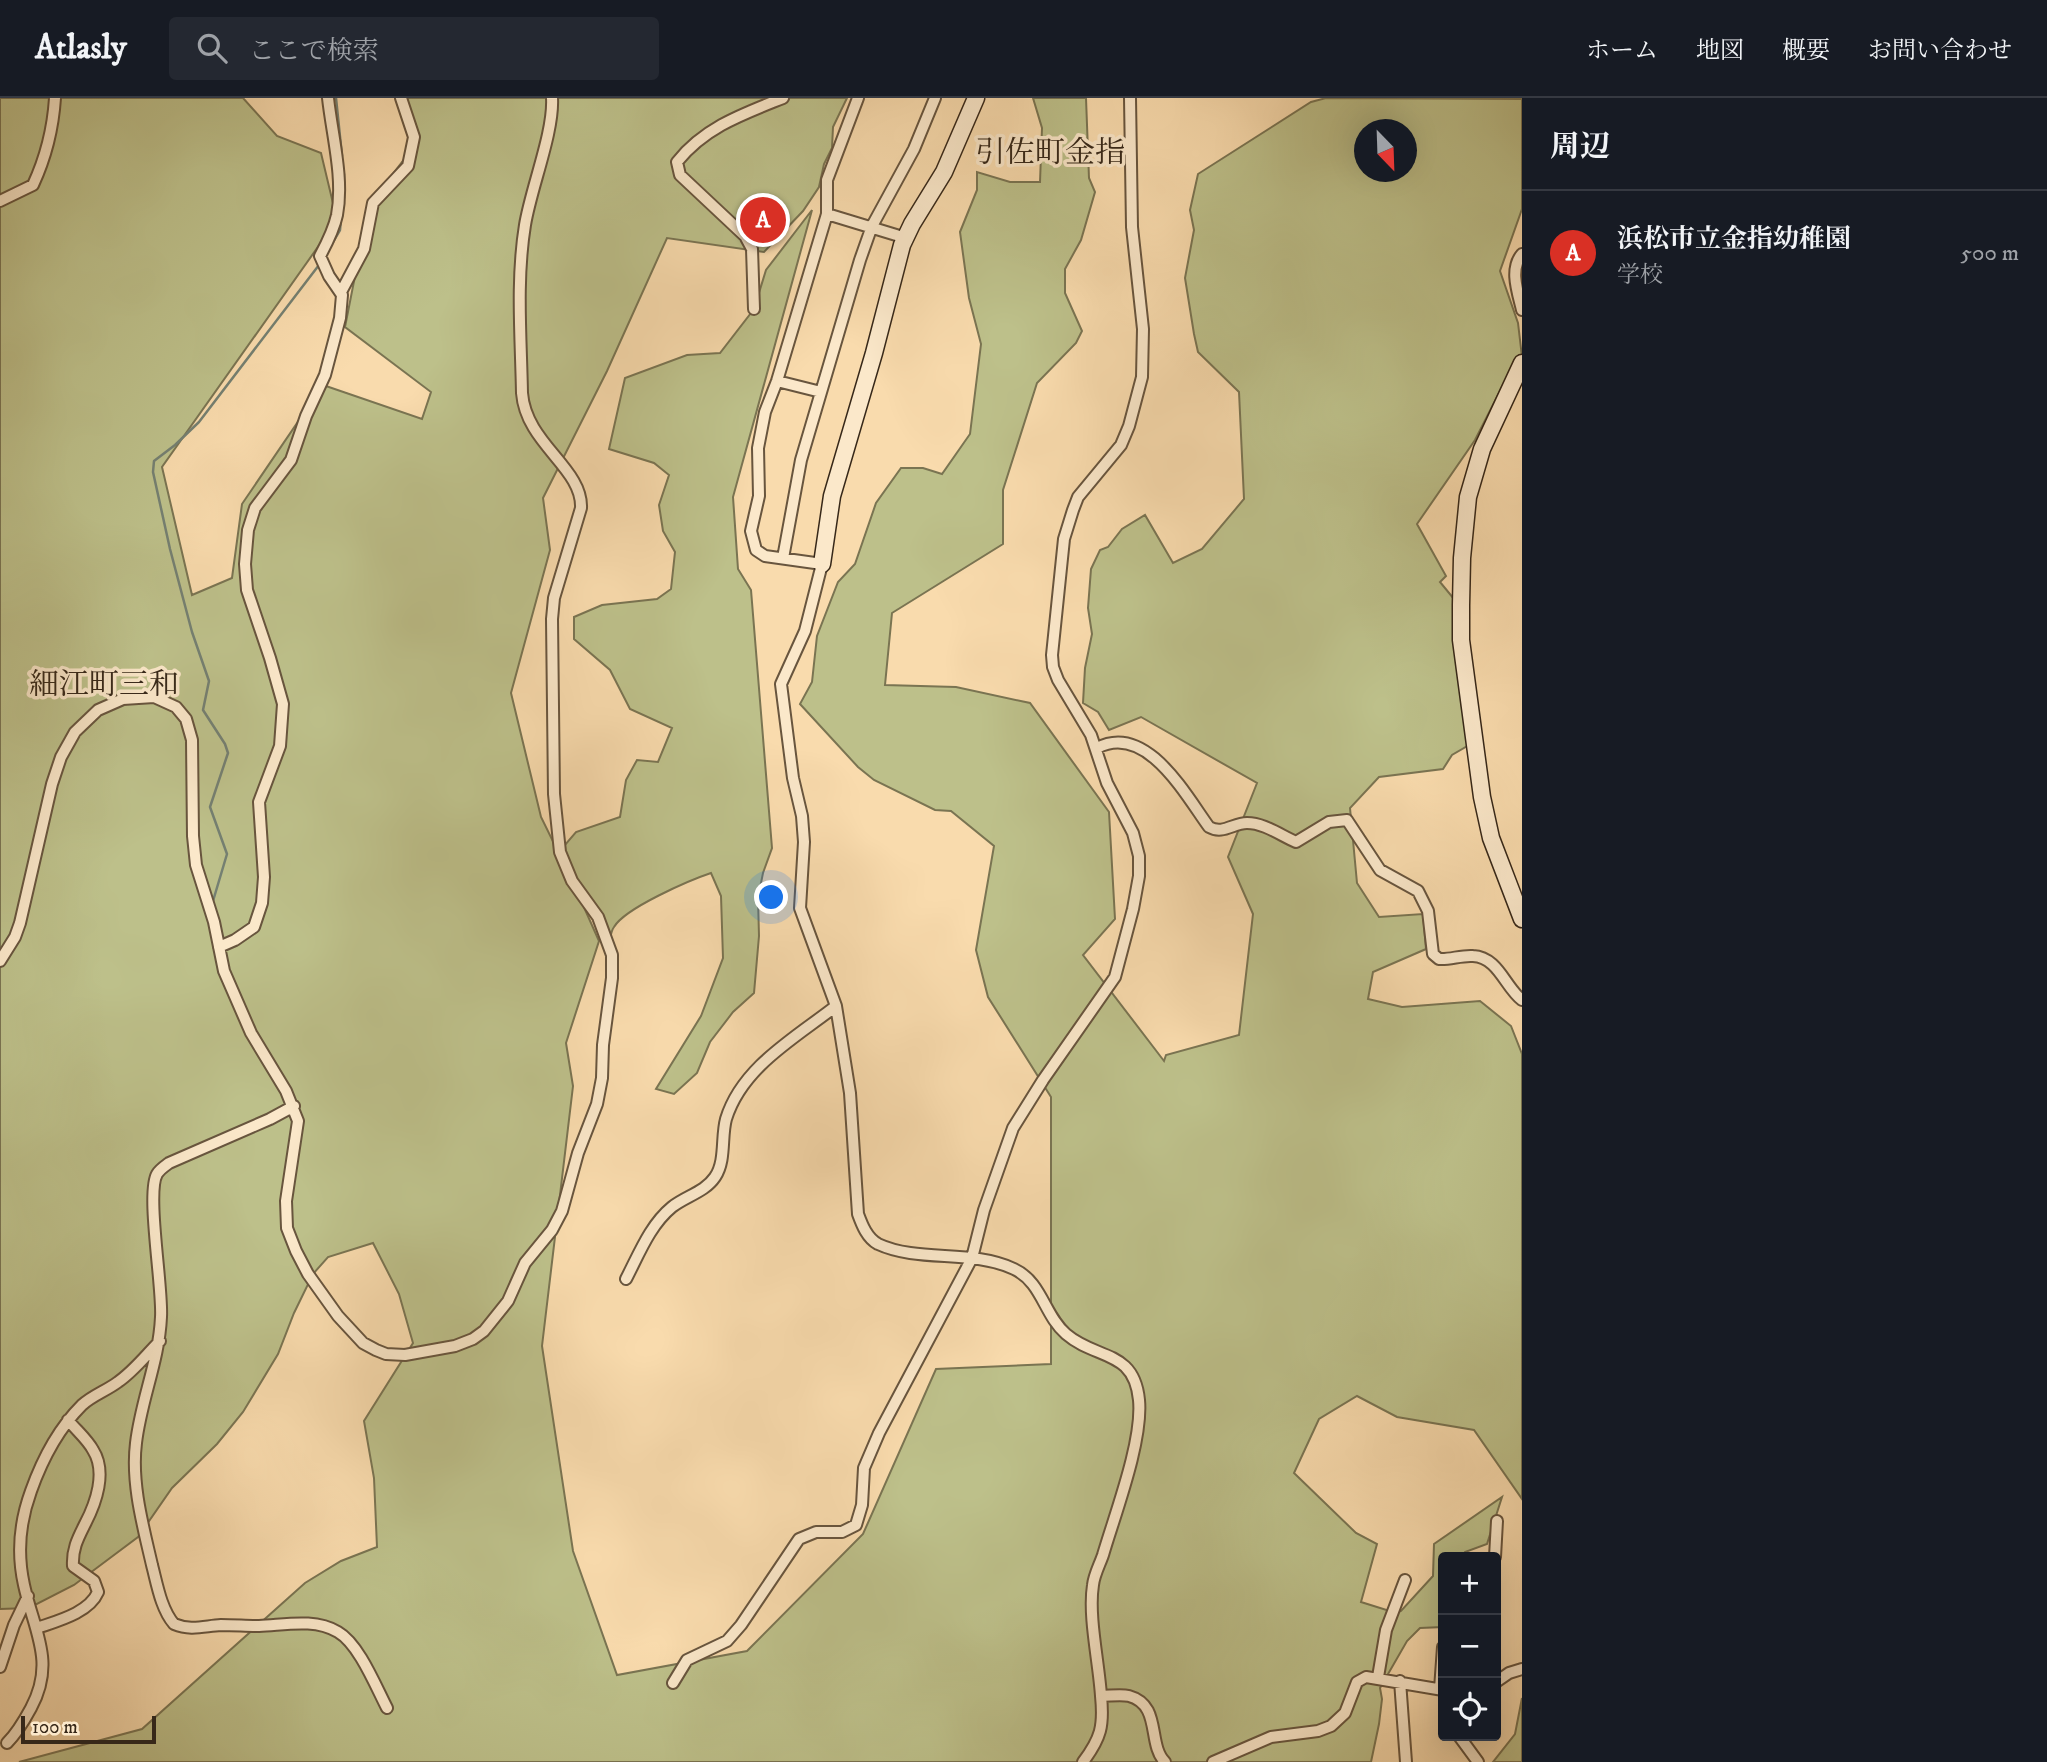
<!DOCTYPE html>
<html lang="ja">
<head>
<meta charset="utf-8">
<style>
  :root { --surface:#171b24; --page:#242831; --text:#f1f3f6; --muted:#9ea1a6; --line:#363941; --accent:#d93025 }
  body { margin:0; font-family:"IM FELL DW Pica","Noto Serif JP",serif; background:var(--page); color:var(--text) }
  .controls { position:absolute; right:21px; bottom:21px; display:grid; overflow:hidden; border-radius:7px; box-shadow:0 7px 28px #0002 }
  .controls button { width:63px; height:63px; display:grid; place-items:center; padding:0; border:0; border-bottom:2px solid var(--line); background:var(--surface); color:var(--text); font:35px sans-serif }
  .compass { position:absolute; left:1354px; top:21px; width:63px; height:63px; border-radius:50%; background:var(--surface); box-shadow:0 7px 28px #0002; rotate:157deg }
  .scale { position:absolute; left:21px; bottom:18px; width:135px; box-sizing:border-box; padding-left:7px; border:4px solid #372819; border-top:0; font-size:19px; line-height:24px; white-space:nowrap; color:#372819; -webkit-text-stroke:5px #fbe8ca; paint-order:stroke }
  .you { position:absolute; left:772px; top:800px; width:24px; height:24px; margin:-18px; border:5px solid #fff; border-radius:50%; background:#1a73e8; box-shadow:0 0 0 10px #1a73e833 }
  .badge { display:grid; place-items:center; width:46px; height:46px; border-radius:50%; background:var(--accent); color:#fff; font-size:23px; font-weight:700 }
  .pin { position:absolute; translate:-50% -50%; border:4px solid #fff; box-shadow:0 2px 7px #0006 }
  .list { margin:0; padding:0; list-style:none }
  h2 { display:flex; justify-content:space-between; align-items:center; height:91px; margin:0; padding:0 28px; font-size:30px }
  h2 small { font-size:23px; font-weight:400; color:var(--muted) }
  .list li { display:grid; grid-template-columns:46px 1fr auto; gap:21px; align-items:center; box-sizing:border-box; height:126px; padding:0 28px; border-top:2px solid var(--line) }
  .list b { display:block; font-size:26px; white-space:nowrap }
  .list p { margin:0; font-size:23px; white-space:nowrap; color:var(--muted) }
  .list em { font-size:23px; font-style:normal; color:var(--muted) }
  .icon { flex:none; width:38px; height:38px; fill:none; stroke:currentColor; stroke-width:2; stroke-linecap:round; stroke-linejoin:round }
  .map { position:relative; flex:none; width:1522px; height:1664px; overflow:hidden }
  header { display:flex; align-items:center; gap:42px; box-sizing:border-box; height:98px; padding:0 35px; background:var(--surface); border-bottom:2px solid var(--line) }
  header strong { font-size:33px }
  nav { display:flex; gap:38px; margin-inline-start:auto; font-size:24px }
  .search { width:490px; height:63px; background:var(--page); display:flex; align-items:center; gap:18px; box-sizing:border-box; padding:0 24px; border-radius:7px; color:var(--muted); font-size:26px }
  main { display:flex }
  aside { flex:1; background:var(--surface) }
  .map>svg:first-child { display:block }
</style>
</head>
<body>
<header>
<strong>Atlasly</strong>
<div class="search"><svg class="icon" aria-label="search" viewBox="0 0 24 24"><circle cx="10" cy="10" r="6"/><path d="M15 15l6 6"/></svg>ここで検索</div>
<nav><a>ホーム</a><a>地図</a><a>概要</a><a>お問い合わせ</a></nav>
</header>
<main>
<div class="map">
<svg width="1522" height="1664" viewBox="0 0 1522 1664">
  <rect width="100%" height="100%" fill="#f9dbad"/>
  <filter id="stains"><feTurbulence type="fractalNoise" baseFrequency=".00286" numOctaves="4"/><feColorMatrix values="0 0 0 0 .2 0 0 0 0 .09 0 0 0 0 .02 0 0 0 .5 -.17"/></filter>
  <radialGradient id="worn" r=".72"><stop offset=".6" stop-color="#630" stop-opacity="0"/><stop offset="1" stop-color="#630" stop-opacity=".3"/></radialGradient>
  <path fill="#bdc08a" stroke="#7a7452" stroke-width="2" fill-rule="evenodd" d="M0,0H243L277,38L321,55L337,122L162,369L192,497L232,480L242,406L323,287L422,321L431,294L345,229L369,107L412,51L405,0H847L833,29L832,50L824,66L819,89L803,113L764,154L667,140L607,273L543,400L550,452L511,595L541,719L567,772L564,748L576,734L620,719L626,682L637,662L658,664L672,630L630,611L610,572L574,541V519L602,507L657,501L671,491L675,454L663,433L659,407L669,377L654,365L609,351L625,280L687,257L720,255L754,211L766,172L812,112L733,399L738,471L751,492L772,750L763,775L758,800L759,838L754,895L733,914L710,944L697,975L674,996L656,991L701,918L723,860L721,798L711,775C690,782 625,810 614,829C611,833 610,841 609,845L571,780L599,843L566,945L573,988L542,1248L573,1453L617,1577L747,1553L863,1436L936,1271L1051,1266V999L988,899L976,852L994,748L951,713L935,712L874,682L858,669L800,606L812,584L817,538L838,484L855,466L876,405L901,370H923L942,376L970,336L981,246L969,200L960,134L977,92V74L1010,84H1040L1042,30L1033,0H1086L1089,80L1095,94L1081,142L1065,171V195L1082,233L1076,245L1037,285L1003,392V446L892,515L885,587L956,589L1030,605L1109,714L1115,821L1083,857L1164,963L1166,957L1239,937L1253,816L1228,759L1257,685L1141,619L1109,632L1098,614L1083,605L1085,570L1092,536L1088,510L1091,471L1100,452L1108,449L1122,431L1145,417L1173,465L1202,451L1244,401L1239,294L1198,254L1194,236L1185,180L1194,132L1190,112L1198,76L1311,4L1326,0L1522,1V111L1500,173L1518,225L1522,259L1499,295L1475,342L1417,426L1446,478L1440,484L1454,501L1464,565L1461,604L1469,647L1452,657L1443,671L1379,679L1350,710L1357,785L1379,819L1423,816L1426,851L1373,874L1368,901L1402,909L1480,903L1511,928L1522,956V1401L1474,1332L1397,1319L1357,1298L1319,1321L1294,1375L1356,1435L1377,1446L1361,1504L1396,1515L1401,1513L1433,1478L1434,1446L1502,1399L1487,1446L1465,1454L1463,1459H1443V1529L1420,1530L1407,1543L1380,1590L1382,1601L1379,1626L1371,1664H19L142,1631L305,1485L341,1463L377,1449L374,1380L364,1323L413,1245L399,1196L373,1145L328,1159L313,1176L294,1215L278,1256L243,1314L217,1346L172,1390L138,1439L74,1487L29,1510L0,1511ZM1364,32H1406V74H1364Z
    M1522,1600V1664H1493L1515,1636Z"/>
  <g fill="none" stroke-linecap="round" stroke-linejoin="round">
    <path stroke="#758072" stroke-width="2.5" d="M336,0L342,58
      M344,76V100
      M333,144L340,132L341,121
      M213,803L227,756L210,709L228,655L225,646L203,612L209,583L192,534L170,451L153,374L154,363L175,347L199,324L319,167"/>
    <defs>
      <path id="street" d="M858,0L827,82V116L777,283L765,314L758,350L759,398L751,433L756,452L765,458L822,466L805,533L781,586L793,680L802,718L804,744L800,810L836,908L850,995L858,1116C862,1127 867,1140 878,1146C919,1165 972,1151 1014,1171C1042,1184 1044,1217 1066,1236C1096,1262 1134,1251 1139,1302C1143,1343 1115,1416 1103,1457C1100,1466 1094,1477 1093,1487C1088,1518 1099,1565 1101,1598C1110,1598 1121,1596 1129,1598C1162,1607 1147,1646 1165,1664
        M0,103L33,87C46,59 53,31 55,0
        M827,116L906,140
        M1522,156C1509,171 1518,195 1522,212
        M341,194L364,151L373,105L408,68L414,39L401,0
        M754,211L752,151L745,138L680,77L677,64C705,29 743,16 783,0
        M777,283L821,294
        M783,460L801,362L860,162L872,128L914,51L935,0
        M1097,650C1146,624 1185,696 1209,729C1223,737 1233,725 1247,725C1264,725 1280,737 1296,744L1329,724L1347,722L1380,772L1418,793L1428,813L1433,856L1439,861C1450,862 1461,857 1473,858C1498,859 1505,889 1522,902
        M219,849L235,842L254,829L262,805L264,779L259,704L280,648L283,606L270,560L247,492L245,466L248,432L255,410L291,362L306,318L325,277L340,220L342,197L329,178L320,158C327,145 334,131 337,117C344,80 332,37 328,0
        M0,863L15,839L20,825L52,686L61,659L75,634L98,612L123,601L154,599L176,609L186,621L192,642L193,738L196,767L214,824L224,873L251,935L286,993L298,1023L286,1103L287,1130L296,1153L308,1176L338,1218L363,1245L376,1252L386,1256L405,1257L455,1248L473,1241L484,1233L508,1203L525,1165L552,1132L562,1113L578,1055L597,1006L602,980L603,947L612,880V857L598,819L572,783L560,754L554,696L552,521L554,500L581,410C583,370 526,346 522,295C521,240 516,182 525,127C531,90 554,34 552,0
        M294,1008L270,1021L169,1065C165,1068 160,1071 157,1076C146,1095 163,1190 161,1219C159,1263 141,1302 136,1345C131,1385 143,1428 152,1467C157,1486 161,1511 174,1526C191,1533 204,1528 221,1527C234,1527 247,1528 259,1528C285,1527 314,1520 338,1534C359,1546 376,1589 387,1610
        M626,1181C639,1156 650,1127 672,1109C686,1098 705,1094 715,1079C726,1063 721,1039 726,1021C742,969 795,940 836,908
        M1495,1459L1497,1423
        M37,1530C57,1523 89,1515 98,1494L94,1483L73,1468C72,1451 78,1440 85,1426C96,1405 107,1374 93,1352C87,1341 76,1332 68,1322
        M0,1569L14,1527L28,1498
        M1378,1579L1386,1532L1405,1482
        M1400,1583L1406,1664
        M1496,1584L1509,1575L1522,1571
        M673,1585L687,1562L727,1543L741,1527L799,1441L816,1434H842L856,1427L862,1407L864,1370L879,1335L972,1160L984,1112L1013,1030L1043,982L1115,879L1133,811L1139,778V758L1133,735L1107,685L1091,637L1058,582L1053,569L1052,557L1064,441L1073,412L1078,399L1121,347L1129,328L1142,279L1143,231L1132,129L1130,0
        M1440,1591L1443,1549
        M1459,1638L1478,1664
        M7,1645C17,1635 24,1623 31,1610C56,1564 34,1533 24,1487C17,1456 20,1423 31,1393C42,1362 58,1331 82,1307C93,1297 106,1293 118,1284C134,1273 146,1257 160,1243
        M1083,1664C1101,1640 1104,1628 1101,1598
        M1213,1664L1271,1639L1318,1633L1331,1628L1345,1615L1357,1584L1366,1579L1443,1592"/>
      <path id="secondary" d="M1522,265L1482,351L1468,399L1462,460L1461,507V542L1482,699L1491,740L1522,821
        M822,466L832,398L874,255L902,147L912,126L944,74L976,0"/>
    </defs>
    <use href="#street" stroke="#68553e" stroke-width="14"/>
    <use href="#secondary" stroke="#372819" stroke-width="19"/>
    <use href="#street" stroke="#fbe8ca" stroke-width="10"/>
    <use href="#secondary" stroke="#fbe8ca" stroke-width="16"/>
  </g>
  <g text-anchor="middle" stroke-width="7" stroke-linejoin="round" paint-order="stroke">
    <g font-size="30" fill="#372819" stroke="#fbe8ca">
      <text x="1050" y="64">引佐町金指</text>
      <text x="104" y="596">細江町三和</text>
    </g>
  </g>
  <rect width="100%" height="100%" filter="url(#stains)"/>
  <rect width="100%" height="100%" fill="url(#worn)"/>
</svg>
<div class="controls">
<button>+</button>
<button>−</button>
<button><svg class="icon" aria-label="locate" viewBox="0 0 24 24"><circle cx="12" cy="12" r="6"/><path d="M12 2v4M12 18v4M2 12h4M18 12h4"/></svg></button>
</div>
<svg class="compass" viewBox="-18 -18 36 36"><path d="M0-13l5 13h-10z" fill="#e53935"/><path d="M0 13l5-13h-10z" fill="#9ea1a6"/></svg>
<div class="scale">100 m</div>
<div class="you"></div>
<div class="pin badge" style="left:763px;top:122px">A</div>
</div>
<aside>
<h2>周辺<small></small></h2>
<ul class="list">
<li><span class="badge">A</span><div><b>浜松市立金指幼稚園</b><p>学校</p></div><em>500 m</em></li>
</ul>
</aside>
</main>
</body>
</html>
